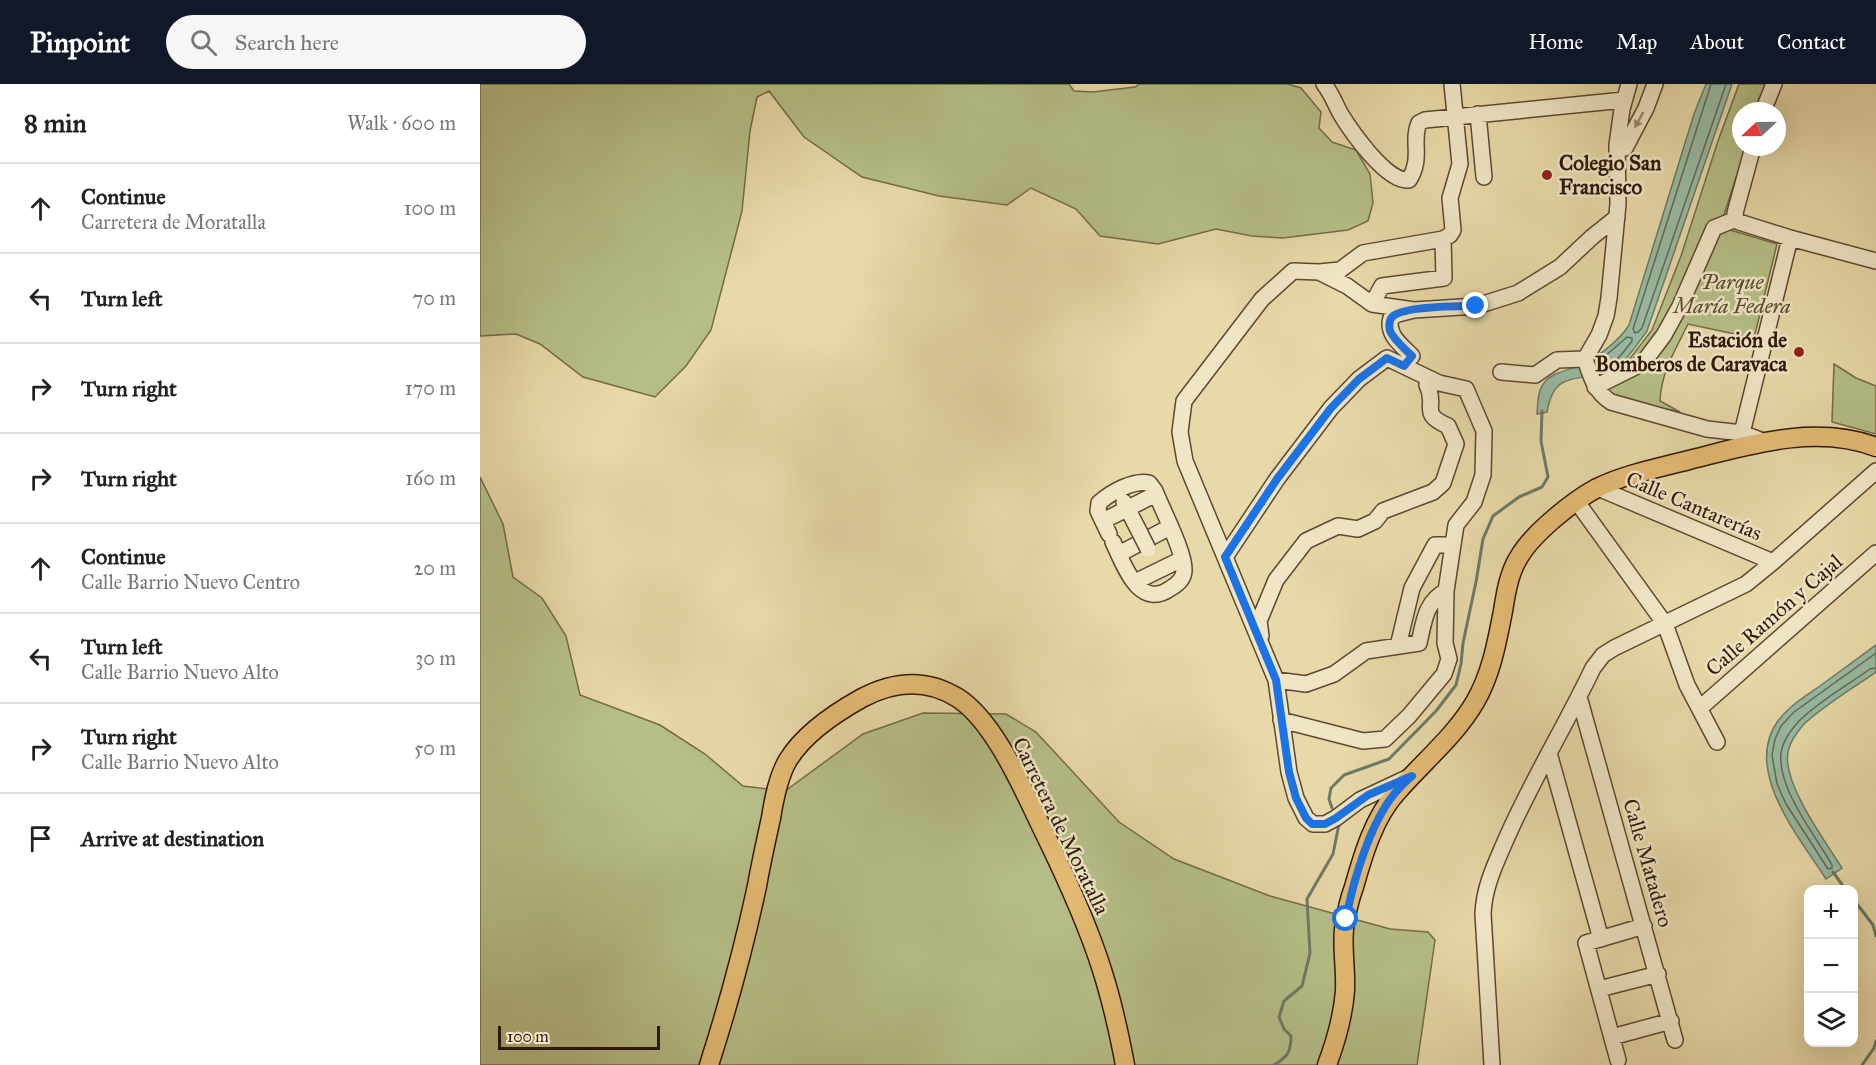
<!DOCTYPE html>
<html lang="en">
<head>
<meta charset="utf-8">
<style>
  :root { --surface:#fff; --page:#f6f6f6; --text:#222; --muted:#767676; --line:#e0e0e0; --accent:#111827 }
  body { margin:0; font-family:"IM FELL Great Primer",serif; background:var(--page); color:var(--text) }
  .controls { position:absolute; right:18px; bottom:18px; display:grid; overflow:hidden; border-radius:12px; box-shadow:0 6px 24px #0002 }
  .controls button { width:54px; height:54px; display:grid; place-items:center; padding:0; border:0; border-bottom:2px solid var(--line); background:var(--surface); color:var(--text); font:30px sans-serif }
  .compass { position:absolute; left:1252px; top:18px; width:54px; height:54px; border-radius:50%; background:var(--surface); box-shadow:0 6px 24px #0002; rotate:248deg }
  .scale { position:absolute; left:18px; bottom:15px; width:162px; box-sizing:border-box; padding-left:6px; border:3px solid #2f1809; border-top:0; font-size:16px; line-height:21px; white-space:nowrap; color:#2f1809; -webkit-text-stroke:4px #f0e6c6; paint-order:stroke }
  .stop { position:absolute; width:18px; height:18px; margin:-14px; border:4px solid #1a73e8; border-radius:50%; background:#fff }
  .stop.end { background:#1a73e8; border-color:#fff; box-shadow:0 2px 6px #0008 }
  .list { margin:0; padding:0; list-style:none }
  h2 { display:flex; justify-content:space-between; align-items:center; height:78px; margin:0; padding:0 24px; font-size:26px }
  h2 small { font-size:20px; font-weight:400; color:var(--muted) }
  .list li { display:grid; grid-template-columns:39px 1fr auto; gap:18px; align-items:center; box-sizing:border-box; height:90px; padding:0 24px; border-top:2px solid var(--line) }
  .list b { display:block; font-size:22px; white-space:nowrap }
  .list p { margin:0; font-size:20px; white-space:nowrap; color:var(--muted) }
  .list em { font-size:20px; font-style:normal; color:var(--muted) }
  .icon { flex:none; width:33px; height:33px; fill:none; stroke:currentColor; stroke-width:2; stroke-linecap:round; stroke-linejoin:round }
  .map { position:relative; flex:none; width:1396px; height:981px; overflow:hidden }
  header { display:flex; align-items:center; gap:36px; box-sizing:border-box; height:84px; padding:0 30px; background:var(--accent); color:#fff }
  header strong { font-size:28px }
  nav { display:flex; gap:33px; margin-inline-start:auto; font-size:21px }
  .search { width:420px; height:54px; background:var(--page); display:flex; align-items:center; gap:15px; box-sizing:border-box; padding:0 21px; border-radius:33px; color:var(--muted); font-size:22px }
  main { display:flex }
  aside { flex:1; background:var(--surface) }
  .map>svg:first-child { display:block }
</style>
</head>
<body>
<header>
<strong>Pinpoint</strong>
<div class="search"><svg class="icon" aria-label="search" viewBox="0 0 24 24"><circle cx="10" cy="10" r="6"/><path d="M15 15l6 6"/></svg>Search here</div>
<nav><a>Home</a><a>Map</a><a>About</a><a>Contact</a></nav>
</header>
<main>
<aside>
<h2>8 min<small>Walk · 600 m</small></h2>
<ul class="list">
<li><svg class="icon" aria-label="ahead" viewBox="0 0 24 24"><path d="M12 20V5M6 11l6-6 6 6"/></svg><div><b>Continue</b><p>Carretera de Moratalla</p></div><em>100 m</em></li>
<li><svg class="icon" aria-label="left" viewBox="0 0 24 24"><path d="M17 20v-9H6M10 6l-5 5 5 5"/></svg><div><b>Turn left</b></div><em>70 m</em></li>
<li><svg class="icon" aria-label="right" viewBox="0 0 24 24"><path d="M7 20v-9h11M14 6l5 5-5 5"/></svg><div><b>Turn right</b></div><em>170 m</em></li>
<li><svg class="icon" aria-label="right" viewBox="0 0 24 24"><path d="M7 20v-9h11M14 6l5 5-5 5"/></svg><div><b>Turn right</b></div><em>160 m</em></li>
<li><svg class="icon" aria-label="ahead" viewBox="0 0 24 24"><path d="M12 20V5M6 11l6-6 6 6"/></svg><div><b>Continue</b><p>Calle Barrio Nuevo Centro</p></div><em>20 m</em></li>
<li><svg class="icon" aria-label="left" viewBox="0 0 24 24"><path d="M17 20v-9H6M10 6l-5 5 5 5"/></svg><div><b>Turn left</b><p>Calle Barrio Nuevo Alto</p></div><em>30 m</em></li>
<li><svg class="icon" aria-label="right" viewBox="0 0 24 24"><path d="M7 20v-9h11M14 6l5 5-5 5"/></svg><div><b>Turn right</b><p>Calle Barrio Nuevo Alto</p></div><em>50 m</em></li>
<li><svg class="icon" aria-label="arrive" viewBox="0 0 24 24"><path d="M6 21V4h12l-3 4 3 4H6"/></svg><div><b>Arrive at destination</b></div></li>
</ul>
</aside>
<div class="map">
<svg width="1396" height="981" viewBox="0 0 1396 981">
  <rect width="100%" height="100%" fill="#e8d9a8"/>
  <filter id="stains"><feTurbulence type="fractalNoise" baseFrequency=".00333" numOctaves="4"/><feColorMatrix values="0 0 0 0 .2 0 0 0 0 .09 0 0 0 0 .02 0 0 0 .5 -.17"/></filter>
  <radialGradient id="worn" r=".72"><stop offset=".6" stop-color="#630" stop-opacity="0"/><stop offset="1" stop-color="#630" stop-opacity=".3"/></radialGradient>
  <path fill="#b6bf87" stroke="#726c48" stroke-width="1.5" d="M0,0H589L594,7L613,8L655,3L659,0H808L821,4L841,28L839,44L852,58L876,66L890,90L893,119L888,137L868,146L803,154L772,152L736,145L678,160L620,152L596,125L551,104L527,121L459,112L382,93L324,53L289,7L277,13L270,47L262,127L231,246L206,282L175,313L103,293L60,260L36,250L0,252Z
    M1259,0H1286L1277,27H1261V63H1266L1240,143L1297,160L1274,254L1208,240C1196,265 1181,288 1180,317L1200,328C1175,322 1142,321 1123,302L1145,281L1172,246L1201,172L1238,57Z
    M1354,280L1376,294L1396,302V350L1352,338Z
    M0,393L23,440L33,493L62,514L86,552L100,611L180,641L225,670L263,702L305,707L383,650L443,629L526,630L556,648L639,738L694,775L790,812L910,845L948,848L955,856L937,981H0Z"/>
  <path fill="#98bba4" stroke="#6e7a66" stroke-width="1.5" d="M1226,0H1252L1167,247C1158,259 1143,282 1130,289C1126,291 1120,290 1116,291C1085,296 1073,295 1067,328L1057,330C1058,321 1057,310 1062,302C1069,289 1086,287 1098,282C1115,276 1140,256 1149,241L1214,30Z
    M1396,561V588C1373,604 1344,621 1324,640C1317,648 1310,657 1308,668C1302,699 1345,757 1362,784L1346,795C1316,748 1252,674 1310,624C1319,616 1330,609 1340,602C1358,589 1377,575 1396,561Z"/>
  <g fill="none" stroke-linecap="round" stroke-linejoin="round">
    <path stroke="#646a56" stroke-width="1.5" d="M1231,0L1153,245L1155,249L1158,248L1162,244L1246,0
      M1116,280L1147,253L1152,254V257C1144,268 1132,284 1118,284
      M1396,569L1314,628L1301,642L1295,655L1292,671L1297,700L1306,720L1348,785L1352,784V781C1335,751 1297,704 1301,669C1303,656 1311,646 1319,637C1339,617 1368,601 1390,585L1396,584"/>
    <path stroke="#6e7a66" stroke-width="3" d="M852,724L849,715L851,704L864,691L909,675L956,627L976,601L981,580L983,559L996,498L1003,455L1013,432L1039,413L1062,403L1068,393L1061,357L1062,327
      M1353,788L1366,806
      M1374,816L1393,841L1396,852
      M794,981C807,973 811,969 811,952L804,945L799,933L804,917L822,902L830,869L827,815L853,770L859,740
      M1382,981L1394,964L1396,957"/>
    <defs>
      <path id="minor" d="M844,0C851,9 855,19 860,29C871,47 907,99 929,96C943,74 931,57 939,39L945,36L1144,16
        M1149,0L1142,25L1137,61L1138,120L1129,214L1126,232L1119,251L1105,275C1111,293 1115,308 1131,318L1227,345L1262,349L1285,358
        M1283,27L1294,0
        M998,30L1004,93
        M1137,61L1145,64L1166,24L1175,0
        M1273,63L1255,129L1256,135L1259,138L1310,154L1396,177
        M839,188L860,186L883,169L963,155L970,151L973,146L970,114L980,80L972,0
        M892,220L902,202L964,194L963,155
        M924,282L932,272C921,261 906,250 911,234L918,230L934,226L997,222L1038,209L1080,183L1112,153L1137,133
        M1021,288L1055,291L1077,276L1105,275
        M1115,303L1163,279L1184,251L1200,222L1234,144L1256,135
        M1262,349L1310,154
        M1118,404L1293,478
        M644,418L660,449
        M1097,418L1185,540L1207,601L1237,658
        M623,437L676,410
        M629,450L618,427L619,419C631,408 653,396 669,399L675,407C682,425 705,469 704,486C704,495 698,500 691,504C659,527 644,481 633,458
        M639,470L690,443
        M745,473L797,395L851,324L879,295L907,274L959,299L986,305L1004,347L1003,391L994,418L976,441L966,507L965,559L969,575L964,590L929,632L905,655L883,657L801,636
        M655,498L702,475
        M781,552L779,537L796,496L826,457L858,442L878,445L895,437L903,427L953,408L963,399L976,360L968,342C938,329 958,323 947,301L948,294
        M918,562L932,504L955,461H973
        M796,596L826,600L854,590L886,567L939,559C944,538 945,518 966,507
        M1099,613L1195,956
        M1220,624L1396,469
        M1069,669L1121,855
        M929,693L880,716L856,734L845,740H833L826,734L816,714L809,688L796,596L705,377L700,348L704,317L782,215L813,187L839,188L867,202L892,220L934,226
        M1119,905L1178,890
        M1132,953L1191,937
        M1138,976L1106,859L1164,842
        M1012,981L1003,830C1004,804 1014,783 1024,760C1050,699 1085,643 1113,584L1123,571L1134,564L1266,500L1293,478L1396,387"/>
      <path id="major" d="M229,981C248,922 264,863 277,802C281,779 286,757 291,734C294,715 298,693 308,676C324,650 355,629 382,614C414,597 446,594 478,614C515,638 544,707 563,746C585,791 607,838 622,886C632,917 639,949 645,981
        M847,981C856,957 863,932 865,907C866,886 862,865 864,845C866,831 869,816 874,803C883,771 894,733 917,708C942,679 976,651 995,618C1011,591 1017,558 1023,527C1026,508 1029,489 1039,473C1053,449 1093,417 1117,404C1146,390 1178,384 1209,376C1269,361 1335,340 1396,363"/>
    </defs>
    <use href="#minor" stroke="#5d4831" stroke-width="18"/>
    <use href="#major" stroke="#2f1809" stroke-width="21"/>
    <use href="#minor" stroke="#f0e6c6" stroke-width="15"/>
    <use href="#major" stroke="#e4bc74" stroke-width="18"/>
    <defs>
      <path id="minor-bridge" d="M660,449L668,465"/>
    </defs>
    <use href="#minor-bridge" stroke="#5d4831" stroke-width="18" stroke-linecap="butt"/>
    <use href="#minor-bridge" stroke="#f0e6c6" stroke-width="15"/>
  </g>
  <defs><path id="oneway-solid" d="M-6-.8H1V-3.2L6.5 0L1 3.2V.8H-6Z" transform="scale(1.5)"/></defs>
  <use fill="#998971" href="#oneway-solid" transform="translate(1159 36) rotate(118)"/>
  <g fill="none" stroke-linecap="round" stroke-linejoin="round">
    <path stroke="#1a73e8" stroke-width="8" d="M866,835C873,797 890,739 915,709C920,703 926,697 932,692L888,711L856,734L845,740H832L826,734L816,714L809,688L796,596L745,473L797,395L851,324L879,295L907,274L924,282L932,272C925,265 914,256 910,247C909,243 909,236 912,233C923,222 980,222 996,222"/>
  </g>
  <g fill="#8f2418" stroke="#f0e6c6" stroke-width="2">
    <circle cx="1067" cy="91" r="6"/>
    <circle cx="1319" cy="268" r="6"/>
  </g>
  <g text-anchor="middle" stroke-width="5" stroke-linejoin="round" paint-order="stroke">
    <g font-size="21" font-weight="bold" fill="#2f1809" stroke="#f0e6c6" text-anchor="start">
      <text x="1079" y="86">Colegio San<tspan x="1079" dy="24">Francisco</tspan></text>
      <text x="1307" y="263" text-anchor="end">Estación de<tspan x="1307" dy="24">Bomberos de Caravaca</tspan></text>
    </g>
    <g font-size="21" font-style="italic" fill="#584a2f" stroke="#f0e6c6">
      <text x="1252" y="205">Parque<tspan x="1252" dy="24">María Federa</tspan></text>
    </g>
    <g font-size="21" fill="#2f1809" stroke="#f0e6c6">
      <text transform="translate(1214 422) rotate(23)" y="7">Calle Cantarerías</text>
      <text transform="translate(1294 531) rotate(-41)" y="7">Calle Ramón y Cajal</text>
      <text transform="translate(581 742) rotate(64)" y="7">Carretera de Moratalla</text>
      <text transform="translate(1168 779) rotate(74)" y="7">Calle Matadero</text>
    </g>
  </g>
  <rect width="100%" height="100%" filter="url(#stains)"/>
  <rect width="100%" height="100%" fill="url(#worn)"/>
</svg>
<div class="controls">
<button>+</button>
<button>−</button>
<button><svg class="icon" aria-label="layers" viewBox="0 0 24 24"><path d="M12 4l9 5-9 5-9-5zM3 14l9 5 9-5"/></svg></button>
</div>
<svg class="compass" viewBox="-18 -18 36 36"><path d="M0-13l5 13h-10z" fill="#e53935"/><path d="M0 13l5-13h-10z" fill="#767676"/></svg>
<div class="scale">100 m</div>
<div class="stop" style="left:866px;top:835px"></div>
<div class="stop end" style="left:996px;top:222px"></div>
</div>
</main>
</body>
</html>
